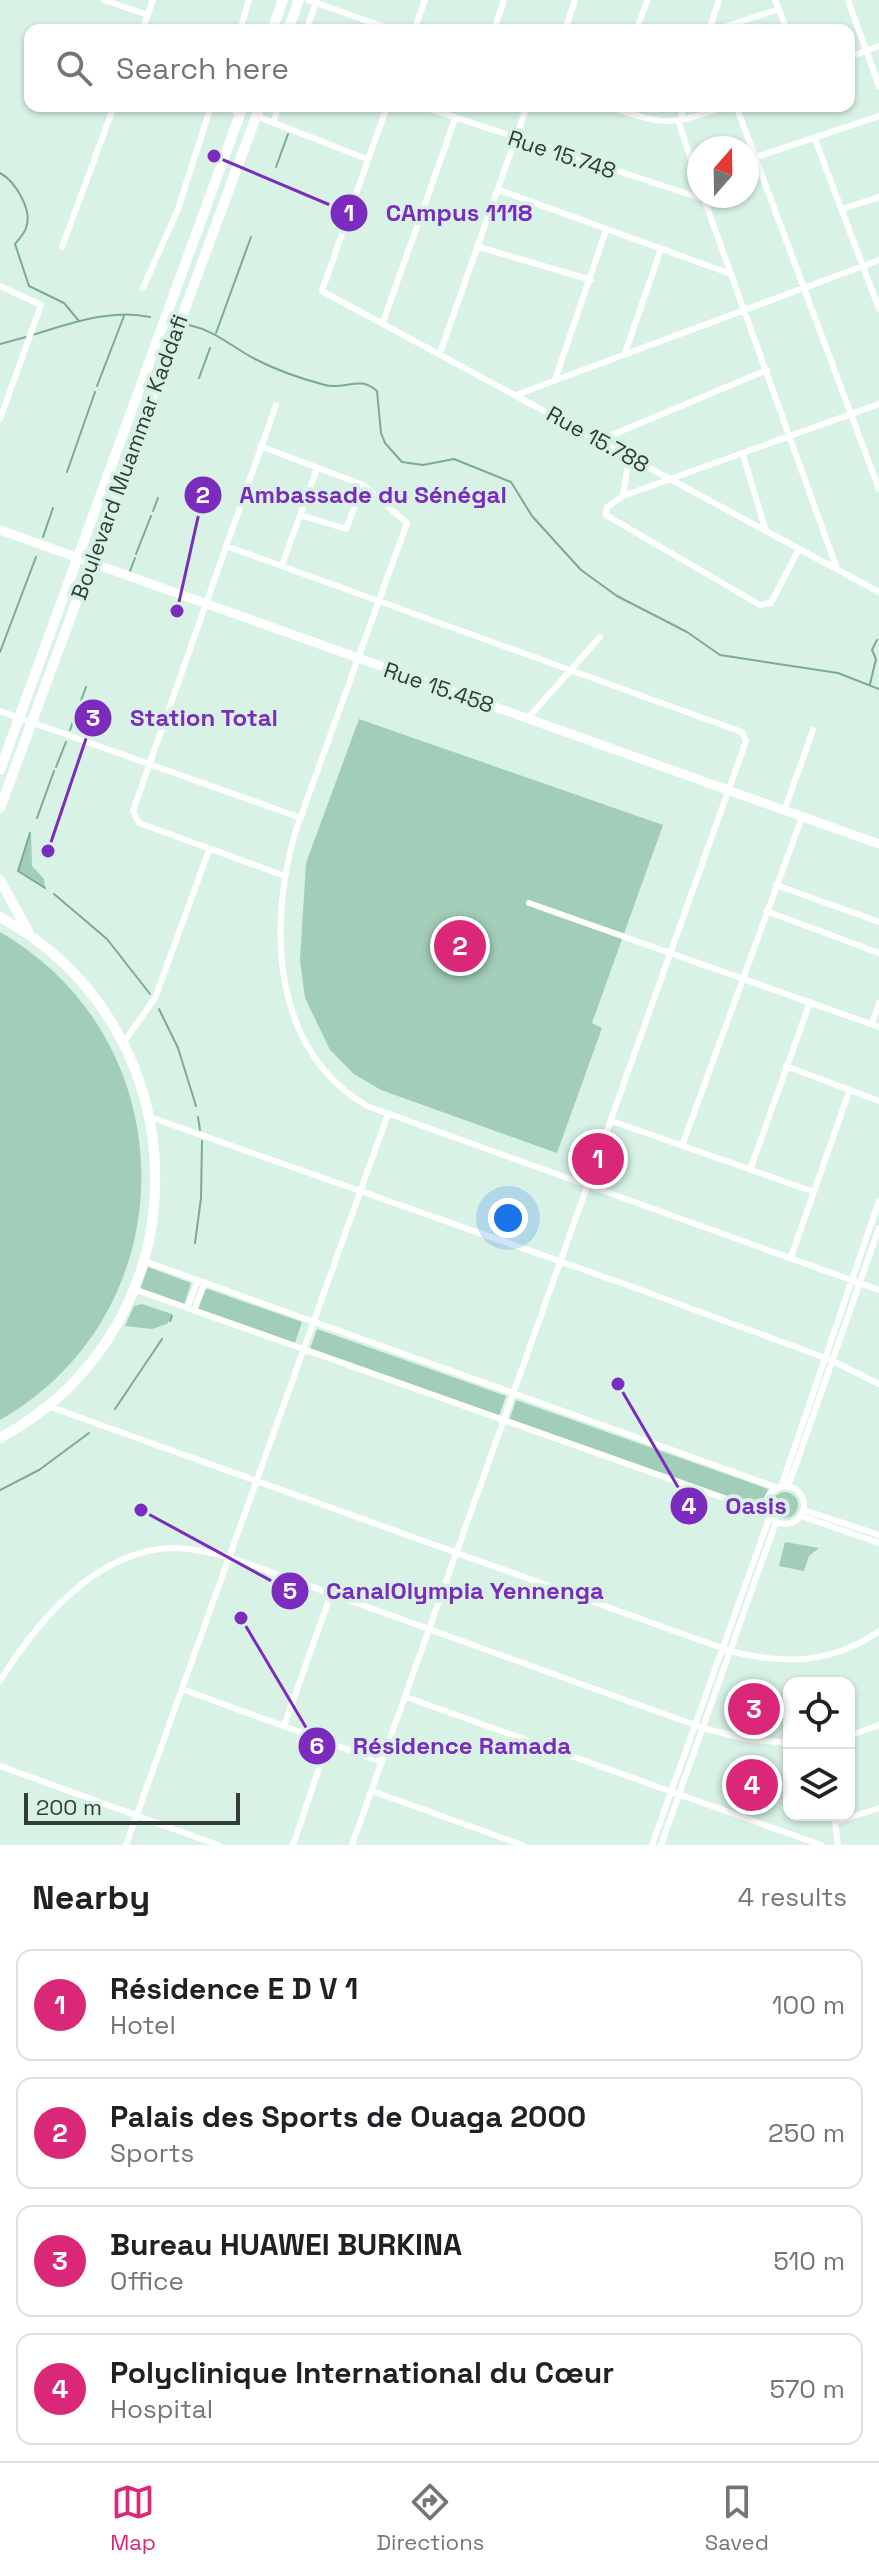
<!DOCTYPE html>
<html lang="en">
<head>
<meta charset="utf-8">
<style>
  :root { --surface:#fff; --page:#f6f6f6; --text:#202124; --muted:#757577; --line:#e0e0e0; --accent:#db2777 }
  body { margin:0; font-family:"Space Grotesk",sans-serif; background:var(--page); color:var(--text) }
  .controls { position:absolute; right:24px; bottom:24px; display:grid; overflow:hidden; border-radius:16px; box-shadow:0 2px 6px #0004 }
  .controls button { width:72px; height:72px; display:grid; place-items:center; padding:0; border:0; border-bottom:2px solid var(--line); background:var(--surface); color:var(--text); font:40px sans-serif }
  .compass { position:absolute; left:687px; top:136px; width:72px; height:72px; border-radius:50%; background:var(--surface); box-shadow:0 2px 6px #0004; rotate:20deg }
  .scale { position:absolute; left:24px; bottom:20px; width:216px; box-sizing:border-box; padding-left:8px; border:4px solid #323c38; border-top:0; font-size:22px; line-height:28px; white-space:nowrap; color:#323c38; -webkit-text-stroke:6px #d8f2e6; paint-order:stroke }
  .you { position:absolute; left:508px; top:1218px; width:28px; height:28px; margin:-20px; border:6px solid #fff; border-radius:50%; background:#1a73e8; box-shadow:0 0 0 12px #1a73e833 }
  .badge { display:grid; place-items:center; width:52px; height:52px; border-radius:50%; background:var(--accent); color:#fff; font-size:26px; font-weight:700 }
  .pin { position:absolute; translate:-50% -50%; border:4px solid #fff; box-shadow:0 2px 8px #0006 }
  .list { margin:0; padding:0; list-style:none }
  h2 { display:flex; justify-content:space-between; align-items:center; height:104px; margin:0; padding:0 32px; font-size:34px }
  h2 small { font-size:26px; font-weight:400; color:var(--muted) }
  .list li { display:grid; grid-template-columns:52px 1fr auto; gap:24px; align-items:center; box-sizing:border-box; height:112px; margin:0 16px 16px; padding:0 16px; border:2px solid var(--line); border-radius:16px }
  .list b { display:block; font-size:30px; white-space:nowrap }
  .list p { margin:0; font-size:26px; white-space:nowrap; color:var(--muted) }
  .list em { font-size:26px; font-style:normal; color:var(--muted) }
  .icon { flex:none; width:44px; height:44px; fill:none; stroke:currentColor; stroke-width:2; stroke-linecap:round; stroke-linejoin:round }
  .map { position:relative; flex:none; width:879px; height:1845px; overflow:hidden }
  .search { position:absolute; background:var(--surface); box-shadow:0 2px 6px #0004; left:24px; right:24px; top:24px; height:88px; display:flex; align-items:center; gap:20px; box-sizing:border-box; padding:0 28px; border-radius:16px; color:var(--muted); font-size:30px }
  .sheet { height:616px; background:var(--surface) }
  nav { display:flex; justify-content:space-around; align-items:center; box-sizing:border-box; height:112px; border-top:2px solid var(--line); background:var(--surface); font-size:22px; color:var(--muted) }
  nav a { display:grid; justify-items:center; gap:4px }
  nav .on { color:var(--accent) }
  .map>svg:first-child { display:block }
</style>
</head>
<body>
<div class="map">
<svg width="879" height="1845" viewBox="0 0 879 1845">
  <rect width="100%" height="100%" fill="#d8f2e6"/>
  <path fill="#a2cdb9" d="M359,719L663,825L592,1023L602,1028L557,1153L381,1090L354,1074L330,1050L305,998L300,960L306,863Z
    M31,833L32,866L44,879L45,888L18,870Z
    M0,932C188,1040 189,1312 0,1420Z
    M148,1267L191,1283L184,1305L140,1289Z
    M205,1288L302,1322L295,1343L198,1309Z
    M142,1304L172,1314L167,1324L152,1329L125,1326L134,1306Z
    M317,1329L506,1396L499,1416L310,1349Z
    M516,1400L768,1489L761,1510L509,1421Z
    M772 1505a13 13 0 1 1 26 0a13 13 0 1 1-26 0Z
    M785,1542L819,1548L809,1556L804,1571L779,1566Z"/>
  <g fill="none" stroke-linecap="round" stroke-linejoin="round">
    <path stroke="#7baa96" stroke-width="2" d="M276,167L288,134
      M0,173C15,181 33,210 26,228C24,234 19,239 15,244L29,286L64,303L79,321
      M189,325C216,331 232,347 255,359C276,370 302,379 325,385C346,390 359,375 377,391L381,433L385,443L402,462L423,465L454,459L511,482L532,516L581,570L617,596L687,632L720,655L838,673L879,689
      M216,333L251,237
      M32,335C69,324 112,308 150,317
      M0,344L26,337
      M199,378L210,348
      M97,386L124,316
      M67,472L95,392
      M153,511L158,498
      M43,537L53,508
      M136,554L151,516
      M130,571L135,558
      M0,652L36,557
      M870,684L876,659L872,650L877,640
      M70,730L86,687
      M56,767L66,742
      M37,818L54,771
      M30,833L18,871L45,888
      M54,894L107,939L150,994
      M159,1009L178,1048L196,1106
      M198,1117L200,1130
      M195,1243L201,1198L202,1141
      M170,1321L172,1316
      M115,1409L162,1339
      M0,1490L39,1470L89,1433"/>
    <path stroke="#fff" stroke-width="6" d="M104,0L148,15
      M308,0L393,30
      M775,0L787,30
      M848,0L879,86
      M142,30L153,0
      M240,30L249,0
      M306,30L317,0
      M414,30L425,0
      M494,30L504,0
      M565,30L575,0
      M636,30L648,0
      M709,30L719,0
      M715,30L779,9
      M849,57L879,46
      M224,106L240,113
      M387,106L322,291L879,592
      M421,106L703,199
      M607,106C666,125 667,127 726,106
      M736,106L879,489
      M256,116L367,159
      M273,122L279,106
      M679,123L699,185
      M679,123L684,106
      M815,139L879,309
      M756,157L879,116
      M499,190L731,274
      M703,196L837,569
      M842,209L879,197
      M62,247L114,106
      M479,247L591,280
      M0,286L41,305L0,419
      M143,288L178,209L211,106
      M383,322L455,119
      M440,353L527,106
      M625,353L661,249
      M556,377L606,230
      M516,395L879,260
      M276,405L133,811L139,823L285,876
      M600,440L767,370
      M260,446L363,485L407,523L295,833C268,928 272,1050 367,1106L879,1290
      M743,455L766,531
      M623,496L629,456
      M300,515L346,529L363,485
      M226,546L742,732L746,741L352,1845
      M799,549L771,603L760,605L606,515L607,507L623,496L879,404
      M282,565L317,469
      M0,711L301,818
      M528,718L600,637
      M784,811L813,730
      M776,885L879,922
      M529,903L879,1027
      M766,911L879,953
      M872,1024L879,1003
      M123,1043L155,998L209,850
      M786,1066L879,1101
      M150,1117L630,1286L831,1360L879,1384
      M612,1121L814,1192
      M682,1146L802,817
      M750,1170L810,1002
      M791,1257L850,1089
      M144,1261L778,1488
      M134,1289L769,1514
      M187,1308L198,1280
      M194,1311L205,1282
      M48,1406L730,1651C782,1665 833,1664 879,1631
      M766 1505a19 19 0 1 1 38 0a19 19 0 1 1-38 0Z
      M781,1487L879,1201
      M788,1487L879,1228
      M804,1510L879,1535
      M801,1516L879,1543
      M0,1681C37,1621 97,1549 174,1548C193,1548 211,1553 229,1557L703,1728L746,1739L789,1743
      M182,1689L382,1762
      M406,1697L821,1845
      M284,1726L331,1594
      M849,1736L879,1725
      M0,1766L218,1845
      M372,1791L522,1845
      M834,1815L838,1845
      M835,1822L879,1808
      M126,1845L388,1114
      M293,1845L328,1742
      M652,1845L770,1516
      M661,1845L776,1522"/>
    <path stroke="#fff" stroke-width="9" d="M0,530L879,844"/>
    <path stroke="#fff" stroke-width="10" d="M272,30L283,0
      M288,30L299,0
      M0,770L243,106
      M0,808L260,106
      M0,880L28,931
      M0,917C206,1030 208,1325 0,1438"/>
  </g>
  <g text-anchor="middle" stroke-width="8" stroke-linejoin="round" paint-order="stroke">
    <g font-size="22" fill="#323c38" stroke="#d8f2e6">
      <text transform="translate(562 154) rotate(18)" y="8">Rue 15.748</text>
      <text transform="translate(598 439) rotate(29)" y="8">Rue 15.788</text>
      <text transform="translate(129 457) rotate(-70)" y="8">Boulevard Muammar Kaddafi</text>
      <text transform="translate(439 687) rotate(19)" y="8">Rue 15.458</text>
    </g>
  </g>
  <path fill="none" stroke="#7b2cbf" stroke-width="3" d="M214 156L349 213M177 611L203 495M48 851L93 718M618 1384L689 1506M141 1510L290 1591M241 1618L317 1746"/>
  <g fill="#7b2cbf" stroke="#d8f2e6" stroke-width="3">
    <circle cx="214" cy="156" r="8"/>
    <circle cx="177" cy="611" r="8"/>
    <circle cx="48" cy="851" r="8"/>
    <circle cx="618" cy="1384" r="8"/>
    <circle cx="141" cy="1510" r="8"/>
    <circle cx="241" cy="1618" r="8"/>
    <circle cx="349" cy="213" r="20"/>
    <circle cx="203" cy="495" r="20"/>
    <circle cx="93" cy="718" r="20"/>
    <circle cx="689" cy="1506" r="20"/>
    <circle cx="290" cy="1591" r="20"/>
    <circle cx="317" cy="1746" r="20"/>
  </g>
  <g font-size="24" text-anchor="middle" font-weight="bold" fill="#fff">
    <text x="349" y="221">1</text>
    <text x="203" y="503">2</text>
    <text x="93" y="726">3</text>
    <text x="689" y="1514">4</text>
    <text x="290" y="1599">5</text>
    <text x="317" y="1754">6</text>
  </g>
  <g font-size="24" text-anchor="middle" font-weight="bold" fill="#7b2cbf" stroke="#d8f2e6" stroke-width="8" stroke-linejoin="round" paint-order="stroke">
    <text x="459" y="221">CAmpus 1118</text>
    <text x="373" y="503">Ambassade du Sénégal</text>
    <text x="204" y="726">Station Total</text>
    <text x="756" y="1514">Oasis</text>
    <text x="465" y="1599">CanalOlympia Yennenga</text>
    <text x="462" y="1754">Résidence Ramada</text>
  </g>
</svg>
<div class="controls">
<button><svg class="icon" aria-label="locate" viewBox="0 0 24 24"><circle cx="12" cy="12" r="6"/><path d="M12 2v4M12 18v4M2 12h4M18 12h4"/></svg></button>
<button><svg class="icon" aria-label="layers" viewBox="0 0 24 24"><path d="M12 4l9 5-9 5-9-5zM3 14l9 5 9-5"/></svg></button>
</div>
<svg class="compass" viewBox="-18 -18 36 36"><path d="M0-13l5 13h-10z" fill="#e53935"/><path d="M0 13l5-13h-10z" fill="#757577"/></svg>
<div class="scale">200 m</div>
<div class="you"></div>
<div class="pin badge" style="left:598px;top:1159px">1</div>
<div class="pin badge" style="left:460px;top:946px">2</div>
<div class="pin badge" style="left:754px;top:1709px">3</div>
<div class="pin badge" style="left:752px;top:1785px">4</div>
<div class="search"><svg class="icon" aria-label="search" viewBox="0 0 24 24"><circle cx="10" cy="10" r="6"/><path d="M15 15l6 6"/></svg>Search here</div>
</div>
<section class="sheet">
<h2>Nearby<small>4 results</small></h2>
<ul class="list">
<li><span class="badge">1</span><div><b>Résidence E D V 1</b><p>Hotel</p></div><em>100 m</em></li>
<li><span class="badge">2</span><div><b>Palais des Sports de Ouaga 2000</b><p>Sports</p></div><em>250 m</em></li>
<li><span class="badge">3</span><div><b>Bureau HUAWEI BURKINA</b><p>Office</p></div><em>510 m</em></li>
<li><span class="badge">4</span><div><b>Polyclinique International du Cœur</b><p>Hospital</p></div><em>570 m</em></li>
</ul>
</section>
<nav>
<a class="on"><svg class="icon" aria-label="map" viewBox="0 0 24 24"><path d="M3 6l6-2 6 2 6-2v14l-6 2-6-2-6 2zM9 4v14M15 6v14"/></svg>Map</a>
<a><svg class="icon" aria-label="directions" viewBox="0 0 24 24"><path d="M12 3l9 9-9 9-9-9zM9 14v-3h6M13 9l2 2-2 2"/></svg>Directions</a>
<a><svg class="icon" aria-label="saved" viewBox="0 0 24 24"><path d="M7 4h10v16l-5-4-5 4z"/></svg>Saved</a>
</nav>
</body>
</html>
